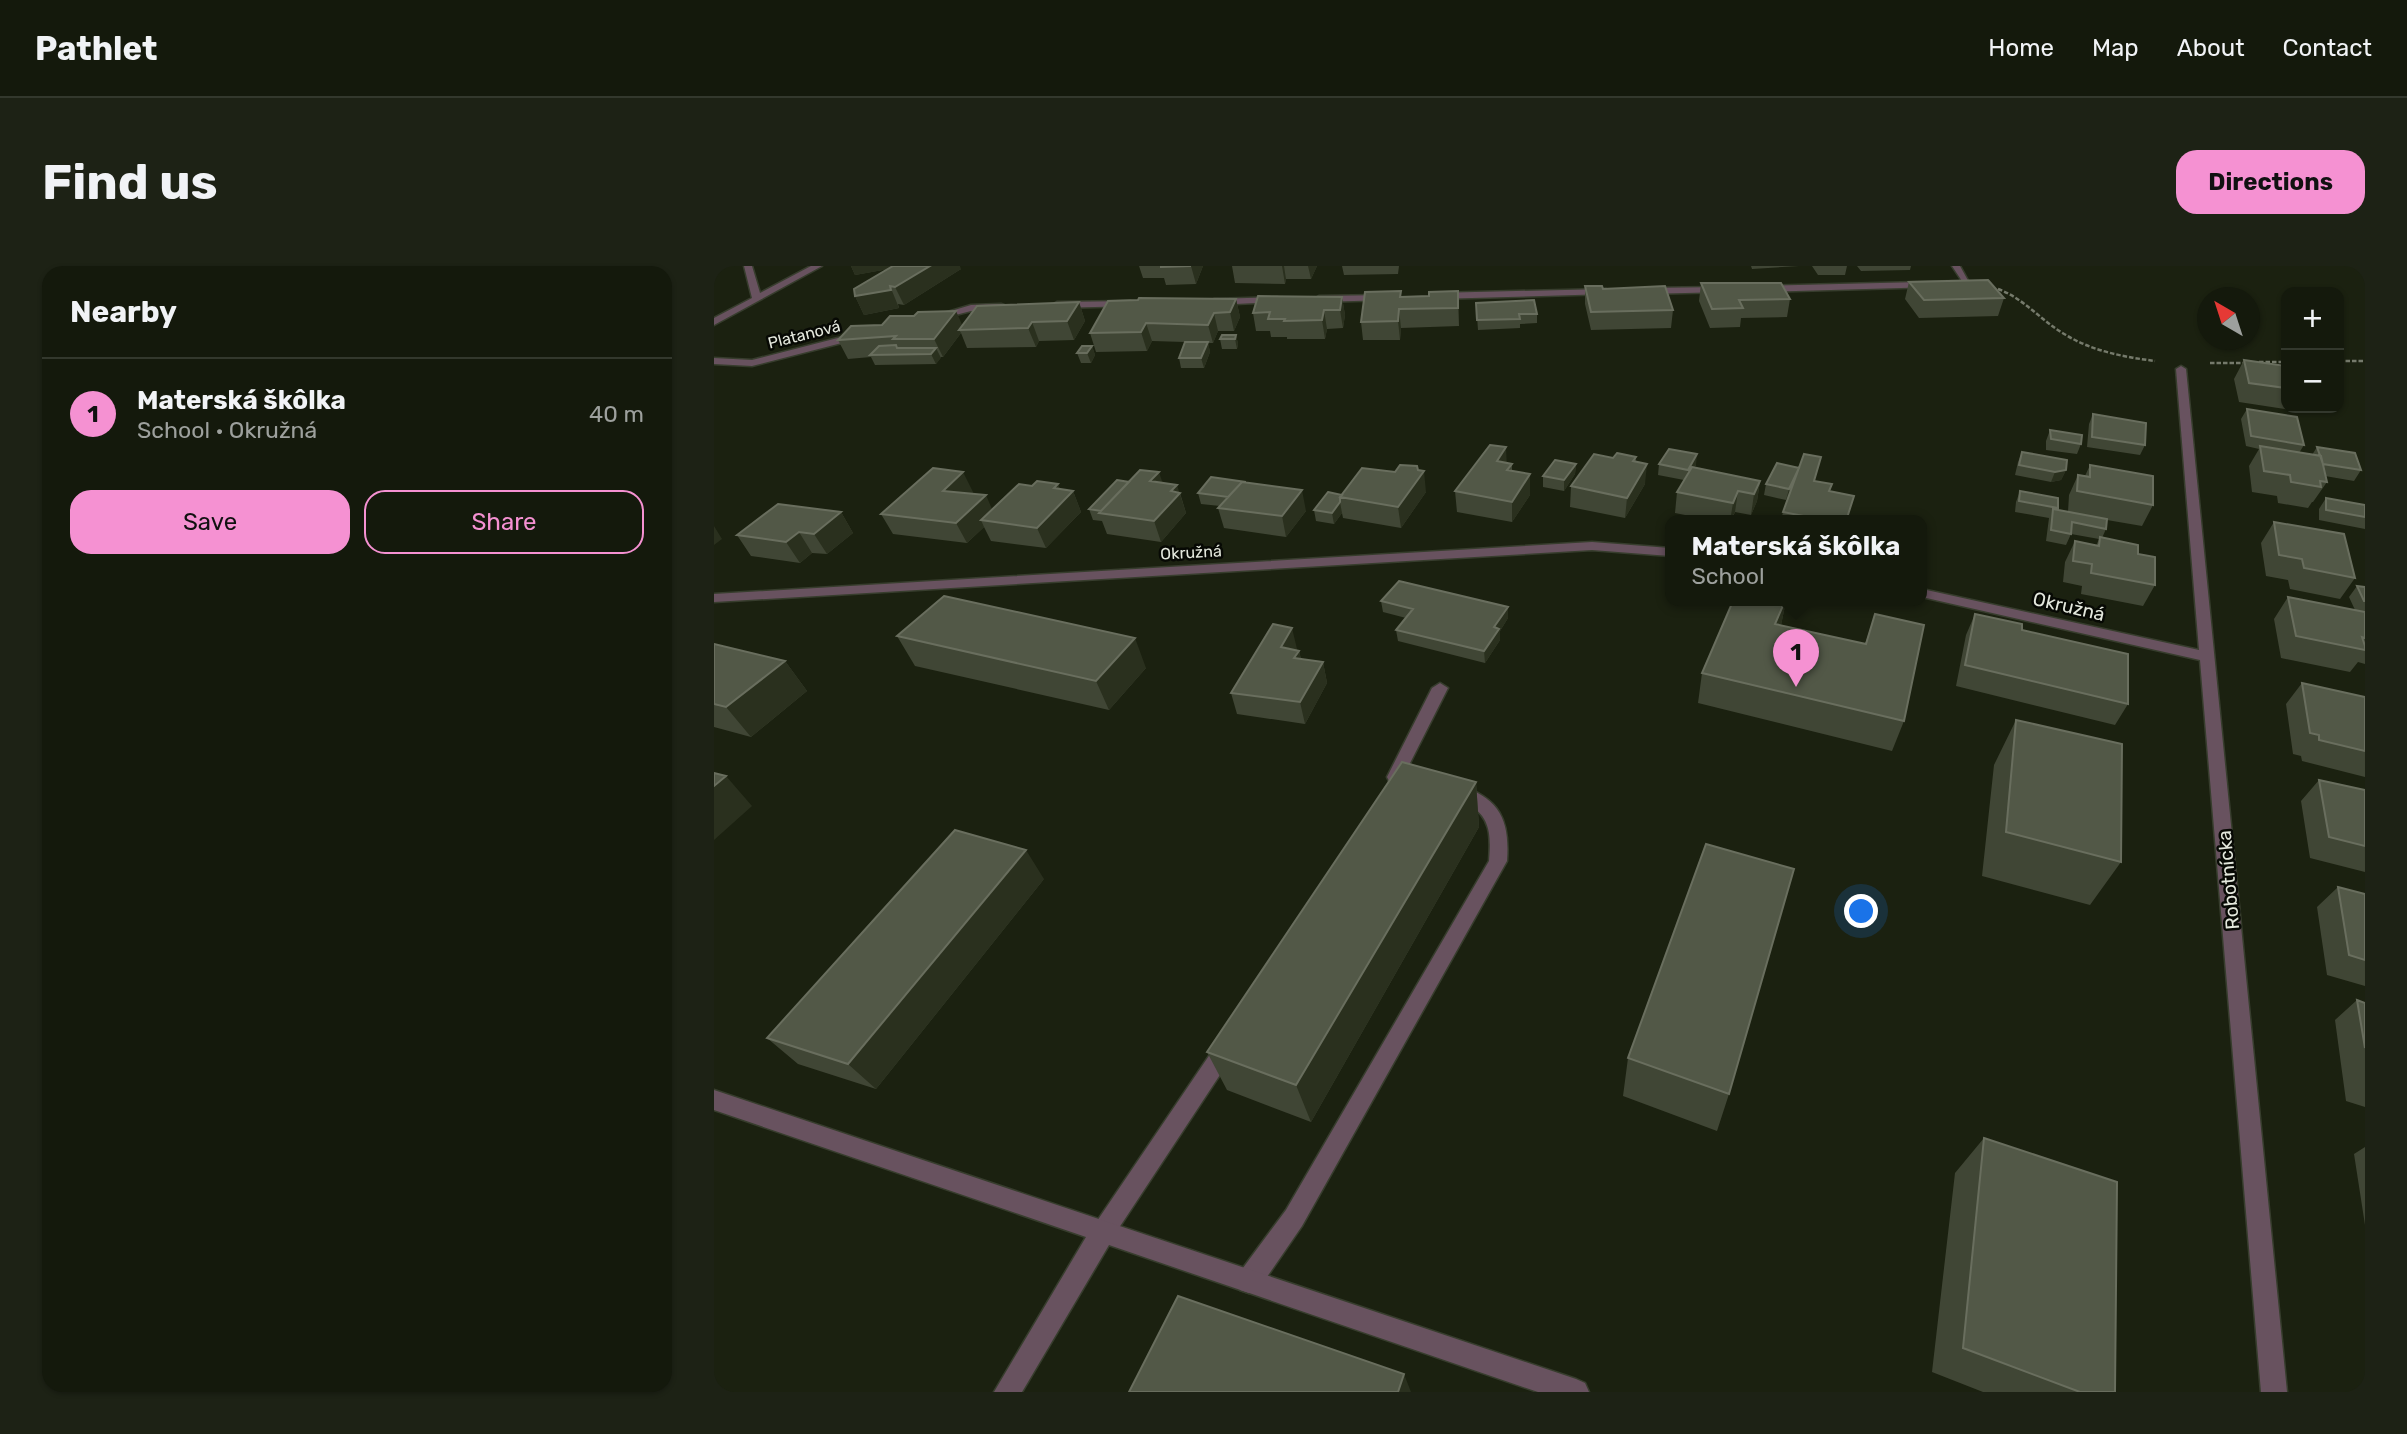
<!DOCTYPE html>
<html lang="en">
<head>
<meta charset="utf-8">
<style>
  :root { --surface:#14190c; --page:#1d2215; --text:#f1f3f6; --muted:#9da09d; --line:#33382d; --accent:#f591d2 }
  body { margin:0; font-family:Rubik,sans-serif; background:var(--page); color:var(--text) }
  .controls { position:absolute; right:21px; top:21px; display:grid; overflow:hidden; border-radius:14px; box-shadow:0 2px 5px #0004 }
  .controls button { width:63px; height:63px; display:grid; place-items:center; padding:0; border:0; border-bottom:2px solid var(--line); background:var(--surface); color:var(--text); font:35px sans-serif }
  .compass { position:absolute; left:1483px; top:21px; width:63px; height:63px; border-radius:50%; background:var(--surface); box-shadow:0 2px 5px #0004; rotate:321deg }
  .you { position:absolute; left:1148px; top:646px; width:24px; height:24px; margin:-18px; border:5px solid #fff; border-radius:50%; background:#1a73e8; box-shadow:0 0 0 10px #1a73e833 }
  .badge { display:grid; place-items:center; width:46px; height:46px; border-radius:50%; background:var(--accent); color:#111; font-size:23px; font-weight:700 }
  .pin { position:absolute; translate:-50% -58px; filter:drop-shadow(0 2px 4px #0008) }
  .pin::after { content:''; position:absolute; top:37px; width:24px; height:21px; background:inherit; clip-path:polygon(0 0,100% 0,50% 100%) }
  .popup { position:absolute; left:951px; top:249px; width:262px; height:91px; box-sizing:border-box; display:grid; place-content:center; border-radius:14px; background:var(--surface); filter:drop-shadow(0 2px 5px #0005); font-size:23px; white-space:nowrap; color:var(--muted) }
  .popup b { font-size:26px; color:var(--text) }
  .popup::after { content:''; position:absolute; left:50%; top:100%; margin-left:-14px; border:14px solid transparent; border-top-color:var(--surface) }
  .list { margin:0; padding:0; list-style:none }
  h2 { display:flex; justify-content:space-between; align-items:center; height:91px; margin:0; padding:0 28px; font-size:30px }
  h2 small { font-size:23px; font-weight:400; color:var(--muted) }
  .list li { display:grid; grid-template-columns:46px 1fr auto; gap:21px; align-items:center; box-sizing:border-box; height:112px; padding:0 28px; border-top:2px solid var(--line) }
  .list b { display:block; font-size:26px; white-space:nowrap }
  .list p { margin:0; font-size:23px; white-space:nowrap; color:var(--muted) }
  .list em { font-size:23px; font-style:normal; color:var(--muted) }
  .actions { display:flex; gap:14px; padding:21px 28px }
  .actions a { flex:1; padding:16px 0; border:2px solid var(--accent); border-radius:21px; text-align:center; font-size:24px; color:var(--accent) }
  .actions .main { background:var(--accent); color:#111 }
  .map { position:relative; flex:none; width:1651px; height:1126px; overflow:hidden; border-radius:21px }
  header { display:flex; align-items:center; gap:42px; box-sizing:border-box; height:98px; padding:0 35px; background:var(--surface); border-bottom:2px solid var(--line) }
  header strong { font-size:33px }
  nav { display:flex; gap:38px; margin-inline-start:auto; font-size:24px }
  .intro { display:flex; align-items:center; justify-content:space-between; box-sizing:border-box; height:168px; padding:0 42px }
  h1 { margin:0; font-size:49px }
  .button { padding:18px 32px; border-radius:21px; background:var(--accent); color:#111; font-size:24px; font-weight:700 }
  main { display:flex; gap:42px; padding:0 42px }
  aside { flex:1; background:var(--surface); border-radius:21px; box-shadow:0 2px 5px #0004 }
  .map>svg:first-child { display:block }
</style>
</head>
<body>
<header>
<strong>Pathlet</strong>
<nav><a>Home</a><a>Map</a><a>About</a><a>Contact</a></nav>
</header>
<div class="intro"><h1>Find us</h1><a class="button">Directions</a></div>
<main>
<aside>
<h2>Nearby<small></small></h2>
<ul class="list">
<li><span class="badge">1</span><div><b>Materská škôlka</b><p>School · Okružná</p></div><em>40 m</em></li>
</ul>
<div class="actions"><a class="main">Save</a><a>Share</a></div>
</aside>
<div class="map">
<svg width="1651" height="1126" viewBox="0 0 1651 1126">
  <rect width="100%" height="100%" fill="#1b2110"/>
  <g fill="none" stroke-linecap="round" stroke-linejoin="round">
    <defs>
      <path id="lane" d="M726,417L734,422L691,507L694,512L686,518L675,515L673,511L718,422Z
        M744,519C786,532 796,554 793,595L588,960L544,1024L535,1027L526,1024L523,1015L526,1006L572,944L775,595C777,569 777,551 753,537C747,533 740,532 736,525Z
        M514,770L521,772L524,779L521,786L397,974L389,978L381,974L377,966L381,958L507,772Z"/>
      <path id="street" d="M30,0H38L46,27L97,0H108L0,59V52L38,32Z
        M1238,0H1246L1257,20L1046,26L1041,23L1046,20L1248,15Z
        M1008,21L1011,22V26L931,28L926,25L931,22Z
        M892,23L897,26L895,28L721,33L716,30L721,27Z
        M672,29L675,30V34L605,36L600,33L605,30Z
        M563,31L566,32V36L500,39L495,36L500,33Z
        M416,35L419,36V40L343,42L338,39L343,36Z
        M287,38L290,39V43L257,45L222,54L217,51L257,39Z
        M147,66L152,69L151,71L38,100L0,98V92L38,94Z
        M1467,100L1472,103L1573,1126H1547L1486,394L1208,331V323L1485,384L1462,103Z
        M878,276L956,282V290L878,284L0,336V328Z
        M0,824L862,1113L871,1117L875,1126H824L395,979L308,1126H280L372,971L0,844Z"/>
    </defs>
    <use href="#lane" stroke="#373d2d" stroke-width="3"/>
    <use href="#street" stroke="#373d2d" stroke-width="3"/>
    <path stroke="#757a6b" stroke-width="2.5" stroke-dasharray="4.5 2" stroke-linecap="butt" d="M1284,23C1311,33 1327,55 1352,69C1378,85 1410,91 1441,95
      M1625,95H1651
      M1545,96H1572
      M1496,97H1533"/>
    <use href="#lane" fill="#68525f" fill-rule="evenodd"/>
    <use href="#street" fill="#68525f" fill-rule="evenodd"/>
  </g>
  <path fill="#404635" d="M137,0L247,3L190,39L184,38L185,42L150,49L141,30L174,3L141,9Z
    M425,0H489L482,18L452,19L450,12H429Z
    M518,0H603L597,13H572L571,18L521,17Z
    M628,0H685L684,8L630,9Z
    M1037,0H1085L1038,3Z
    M1098,0H1133L1131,9H1104Z
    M1143,0H1197L1196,4L1147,5Z
    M1195,16L1290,32L1284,50L1205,52L1191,33Z
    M987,17L1076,33L1073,51L1027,52L1026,61L996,62L985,35Z
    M871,20L889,23L959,44L957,62L877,64L871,38Z
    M744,25L745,60L687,62L686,74H649L647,56L715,30Z
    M628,31L631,49L629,62L613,63L611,73H573V71H557L556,65H542L539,47Z
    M522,33L526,51L520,65H504L499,77H494L496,86L490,102H467L465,92L471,76L438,75L433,85L382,86L376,67Z
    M365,36L371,55L360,74L325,75L322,81L253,82L247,67L229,91H227L222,98L161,99L157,91L134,93L124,74L249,60Z
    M762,37L823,48V57L806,58V62L764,64Z
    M522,69L524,78L523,83H508L506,73Z
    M378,80L381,89L377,97H367L363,87Z
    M1530,94L1572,100V142H1602L1598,147L1525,136L1520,113Z
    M1533,143L1590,179L1585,187L1598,189L1603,181L1647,204L1640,215L1611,210L1613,216L1599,236H1598L1594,242L1564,237L1563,230L1538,226L1535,200L1545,183L1532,180L1527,153Z
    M1379,148L1431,179L1426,189L1373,181L1375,158Z
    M1336,164L1367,178L1363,188L1332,184V175Z
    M1308,186L1352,204L1347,214L1337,216L1301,209L1304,196Z
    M922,191V196L931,218L911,252L856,241L857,220L899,192Z
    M793,197L798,198V205L816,229L798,256L743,246L741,225Z
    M862,198L861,208L850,225L829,221V210Z
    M945,198L982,199L980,202L1046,215L1043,235L1037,249L1021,246L1017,255H1001L961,247L963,226L970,214L944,209Z
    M1376,199L1439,239L1428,260L1393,254L1392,263L1388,272L1424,288L1441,319L1429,340L1367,328L1368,320L1349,316L1351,296L1361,275L1382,280L1385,273L1357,268L1352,279L1332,275L1335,252L1301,246L1302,236L1306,225L1344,242L1343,244L1354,246L1355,229L1364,209L1371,210Z
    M1102,215L1118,218L1116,225L1133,255H1067L1069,246L1077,223L1072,234L1050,229L1052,218Z
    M415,216L449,217L466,227L472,247L447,276L393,268L388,255L379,254L375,243Z
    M532,216L592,245L572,271L510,262L504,242L506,240L487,238L484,227Z
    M344,218L345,223L359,225L367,246L332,282L277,275L270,261L253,277L179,268L167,248L259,226L257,228L278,244L318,220Z
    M712,226L687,262L629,252L628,247L620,258L602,255L600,244L628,229Z
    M1612,232L1651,239V263L1605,254V243Z
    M127,246L139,267L113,288L98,287L86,297L37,290L23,269Z
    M1560,256L1641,312L1626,333L1576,323L1574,314L1552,310L1547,277Z
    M1643,320L1651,321V398L1644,396L1636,406L1567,392L1560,353L1574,331L1641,344L1635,331Z
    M667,335L794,352L786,365V374L771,397L684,375L682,364L692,352L669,346Z
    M1019,335H1072L1067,359L1151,378L1161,348L1190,455L1178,485L984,437L988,407Z
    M1261,348L1308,364L1414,438L1401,459L1242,420L1252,369Z
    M183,370L432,402L395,444L201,400Z
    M0,378L71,395L93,425L37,471L0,461Z
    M583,383V384L585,385L587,393L609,396L613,417L591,458L523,448L517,427Z
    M1588,417L1651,431V511L1588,495L1587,490L1579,488L1572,438Z
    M1302,454L1407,596L1376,639L1268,610L1280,499Z
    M1605,514L1651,524V606L1596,592L1587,535Z
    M762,516L765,561L597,856L513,824L493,786Z
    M330,613L162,823L84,798L53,772Z
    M1624,621L1651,628V720L1613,709L1603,641Z
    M1643,734L1651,737V841L1632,835L1621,754Z
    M914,792L1015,828L1003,865L909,830Z
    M1270,872L1401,1126H1269L1218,1106L1241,907Z
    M1651,881V959L1640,888Z"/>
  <path fill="#2a301e" d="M137,0H192L141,9Z
    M216,0H246L247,3L190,39L181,21Z
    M477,0H489L482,18Z
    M568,0H570L572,13L571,18Z
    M594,0H603L597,13Z
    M176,20L185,42L150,49L141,30Z
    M628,31L631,49L629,62L626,44Z
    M522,33L526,51L520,65L516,46Z
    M365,36L371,55L360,74L353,55Z
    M685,43L687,62L686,74L684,55Z
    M610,44L613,63L611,73L608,54Z
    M242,45L250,63L245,64L247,67L229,91L220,73Z
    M500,47L504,65L499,77L494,59Z
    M318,56L325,75L322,81L314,62Z
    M432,57L438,75L433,85L427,66Z
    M522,69L524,78L523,83L521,73Z
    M494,76L496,86L490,102L487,92Z
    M378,80L381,89L377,97L373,87Z
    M222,82L227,92L222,98L217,88Z
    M792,181L793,202L783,195Z
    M983,188L982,199L973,214L974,204Z
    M862,198L861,208L850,225V214Z
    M933,198L931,218L911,252L913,232Z
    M1085,202L1082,212L1072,234L1075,223Z
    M1352,204L1347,214L1337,216L1341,206Z
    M710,205L712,226L687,262L684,241Z
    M249,206L259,226L239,245L229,225Z
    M445,206L452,227L436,215Z
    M816,208V229L798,256V236Z
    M1046,215L1043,235L1037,249L1040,228Z
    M344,218L348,228L355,230L359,225L367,246L332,282L323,262L340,222Z
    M463,219L472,247L447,276L440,255L457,225Z
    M588,224L592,245L572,271L568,250Z
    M1024,225L1021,246L1016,255L1019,237Z
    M272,229L281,250L267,254L270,261L253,277L242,257Z
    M626,236L628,247L620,258L618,247Z
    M127,246L139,267L113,288L100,268Z
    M0,260L8,273L0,279Z
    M85,266L98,287L86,297L72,276Z
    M1071,335H1072L1067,359L1061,358Z
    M794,341V352L786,365V374L771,397L770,385L780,361Z
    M578,362L583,383L572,402L567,381Z
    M421,372L432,402L395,444L382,415Z
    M585,385L590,406L580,392Z
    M71,395L93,425L37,471L12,441Z
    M609,396L613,417L591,458L586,436Z
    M12,510L38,540L0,574V520Z
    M762,516L765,561L597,856L582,819Z
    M312,584L330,613L162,823L134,798Z
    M690,1108L697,1126H684Z"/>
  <path fill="#525847" stroke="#696e5e" stroke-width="2" d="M179,0H216L181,21L176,20L177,24L141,30L140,23Z
    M447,0H477L447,1Z
    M1274,14L1290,32L1210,34L1195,16Z
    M987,17H1067L1076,33L1025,34L1029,42L998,43Z
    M871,20H888L889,23L951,20L959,44L877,46Z
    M687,25L686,31L715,30V26L744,25V42L685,43L684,55L647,56L651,26Z
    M544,30L628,31L626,44H610L608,54L570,55L571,53H554L556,46L539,47Z
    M425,32L522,33L516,46L500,47L494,59L432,57L427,66L376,67L394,35L424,34Z
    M820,34L823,48H805L806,53L763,54L762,37Z
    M365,36L353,55L318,56L314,62L245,64L263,40Z
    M242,45L220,73H179L182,70L124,74L137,60L168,59L176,50H200L204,46Z
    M508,69H522L521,73H506Z
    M471,76H494L487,92H465Z
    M182,79L183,82H222L217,88L156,89L165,80Z
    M368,80H378L373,87H363Z
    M1530,94L1572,100V122L1535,117Z
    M1533,143L1583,151L1590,179L1537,170Z
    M1379,148L1432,157L1431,179L1378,171Z
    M1336,164L1368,169L1367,178L1337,173Z
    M776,179L792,181L783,195L798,198L793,204L816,208L798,236L741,225Z
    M1546,180L1607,190L1613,216L1606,215L1607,221L1577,216L1576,209L1550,205Z
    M1603,181L1641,187L1647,204L1609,198Z
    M955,183L983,188L974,204L945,198Z
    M1308,186L1353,194L1352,204L1341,206L1305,199Z
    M903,187L922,191L919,195L933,198L913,232L857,220L880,188L899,192Z
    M1090,188L1107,191L1100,215L1118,218L1115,225L1140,230L1132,255H1115L1069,246Z
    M841,194L862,198L850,214L829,210Z
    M1063,197L1085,202L1075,223L1052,218Z
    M686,199L703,200L704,204L710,205L684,241L626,231L648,202L681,206Z
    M1376,199L1439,210V239L1363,225L1364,209L1376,211Z
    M978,201L1046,215L1040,228L1024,225L1019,237L963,226Z
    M219,202L249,206L229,225L272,229L242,257L167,248Z
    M426,204L445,206L436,215L463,219L457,225L466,227L440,255L385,247Z
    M497,211L532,216H528L514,231L484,227Z
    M403,214L415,216L387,245L375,243Z
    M323,215L344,218L340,222L359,225L323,262L267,254L305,218L318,220Z
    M528,216L588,224L568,250L504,242Z
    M1306,225L1344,232V242L1305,235Z
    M614,226L628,229L626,231V236L618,247L600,244Z
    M1612,232L1651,239V251L1612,244Z
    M64,238L127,246L100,268L85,266L72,276L23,269Z
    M1339,243L1393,253L1392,263L1358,256L1357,268L1337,264Z
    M1560,256L1630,268L1641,312L1590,302L1588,293L1565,289Z
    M1386,271L1424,279V288L1441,291V319L1377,307L1378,298L1359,295L1361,275L1385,280Z
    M685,315L794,341L780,361L785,363L770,385L682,364L699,343L667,335Z
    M1643,320L1651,321V335H1650Z
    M230,330L421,372L382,415L183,370Z
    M1574,331L1651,346V372L1648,371L1651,380V384L1582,370Z
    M1019,335H1071L1061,358L1152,378L1161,348L1210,359L1190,455L988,407Z
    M1261,348L1308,358V364L1414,388V438L1251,399Z
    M559,358L578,362L567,381L585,385L580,392L609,396L586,436L517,427Z
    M0,378L71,395L12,441L0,438Z
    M1588,417L1651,431V485L1605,474V469L1596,467Z
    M1302,454L1408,478L1407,596L1292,566Z
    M688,496L762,516L582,819L493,786Z
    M0,507L12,510L0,520Z
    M1605,514L1651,524V580L1615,571Z
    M241,564L312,584L134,798L53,772Z
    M992,578L1080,603L1015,828L914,792Z
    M1624,621L1651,628V694L1635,689Z
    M1643,734L1651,737V782Z
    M1270,872L1403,916L1401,1126H1366L1249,1082Z
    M464,1030L690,1108L684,1126H415Z"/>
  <g text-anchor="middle" stroke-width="5" stroke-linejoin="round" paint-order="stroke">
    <g font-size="16" fill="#e4e8dd" stroke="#070904">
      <text transform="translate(90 68) rotate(-14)" y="6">Platanová</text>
      <text transform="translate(477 286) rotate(-3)" y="6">Okružná</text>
    </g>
    <g font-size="19" fill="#e4e8dd" stroke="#070904">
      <text transform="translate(1355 340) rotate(13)" y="7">Okružná</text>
      <text transform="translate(1514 614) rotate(-95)" y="7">Robotnícka</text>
    </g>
  </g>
</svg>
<div class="controls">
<button>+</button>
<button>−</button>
</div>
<svg class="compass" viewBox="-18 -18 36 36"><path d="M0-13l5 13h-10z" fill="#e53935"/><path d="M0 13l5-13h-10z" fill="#9da09d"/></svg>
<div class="you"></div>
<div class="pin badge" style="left:1082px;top:421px">1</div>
<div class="popup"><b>Materská škôlka</b>School</div>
</div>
</main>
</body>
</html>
